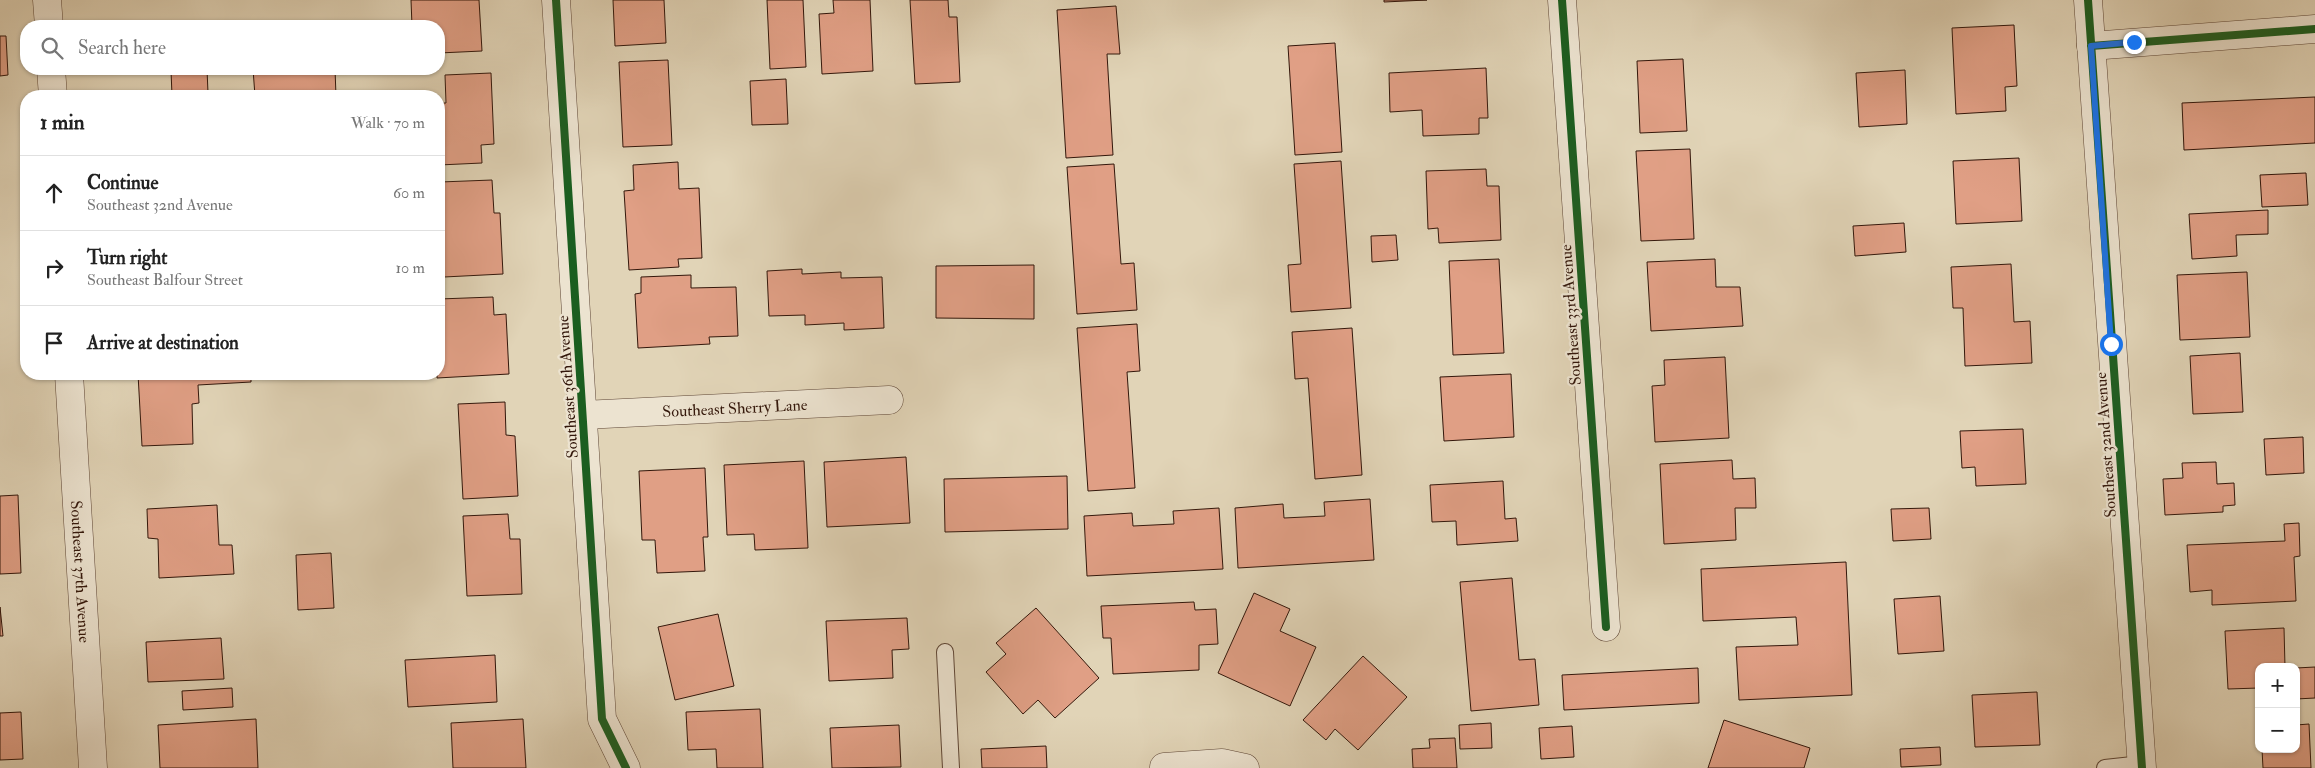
<!DOCTYPE html>
<html lang="en">
<head>
<meta charset="utf-8">
<style>
  :root { --surface:#fff; --page:#f6f6f6; --text:#222; --muted:#767676; --line:#e0e0e0 }
  body { margin:0; font-family:"IM FELL Double Pica",serif; background:var(--page); color:var(--text) }
  .controls { position:absolute; right:15px; bottom:15px; display:grid; overflow:hidden; border-radius:10px; box-shadow:0 1px 4px #0004 }
  .controls button { width:45px; height:45px; display:grid; place-items:center; padding:0; border:0; border-bottom:1px solid var(--line); background:var(--surface); color:var(--text); font:25px sans-serif }
  .stop { position:absolute; width:15px; height:15px; margin:-11px; border:4px solid #1a73e8; border-radius:50%; background:#fff }
  .stop.end { background:#1a73e8; border-color:#fff; box-shadow:0 1px 5px #0008 }
  .list { margin:0; padding:0; list-style:none }
  h2 { display:flex; justify-content:space-between; align-items:center; height:65px; margin:0; padding:0 20px; font-size:21px }
  h2 small { font-size:16px; font-weight:400; color:var(--muted) }
  .list li { display:grid; grid-template-columns:32px 1fr auto; gap:15px; align-items:center; box-sizing:border-box; height:75px; padding:0 20px; border-top:1px solid var(--line) }
  .list b { display:block; font-size:19px; white-space:nowrap }
  .list p { margin:0; font-size:16px; white-space:nowrap; color:var(--muted) }
  .list em { font-size:16px; font-style:normal; color:var(--muted) }
  .icon { flex:none; width:28px; height:28px; fill:none; stroke:currentColor; stroke-width:2; stroke-linecap:round; stroke-linejoin:round }
  .map { position:relative; flex:none; width:2315px; height:768px; overflow:hidden }
  .search { position:absolute; background:var(--surface); box-shadow:0 1px 4px #0004; left:20px; top:20px; width:425px; height:55px; display:flex; align-items:center; gap:12px; box-sizing:border-box; padding:0 18px; border-radius:20px; color:var(--muted); font-size:19px }
  .panel { position:absolute; background:var(--surface); box-shadow:0 1px 4px #0004; left:20px; top:90px; width:425px; height:290px; border-radius:20px }
  .map>svg:first-child { display:block }
</style>
</head>
<body>
<div class="map">
<svg width="2315" height="768" viewBox="0 0 2315 768">
  <rect width="100%" height="100%" fill="#e1d4b7"/>
  <filter id="stains"><feTurbulence type="fractalNoise" baseFrequency=".004" numOctaves="4"/><feColorMatrix values="0 0 0 0 .2 0 0 0 0 .09 0 0 0 0 .02 0 0 0 .5 -.17"/></filter>
  <radialGradient id="worn" r=".72"><stop offset=".6" stop-color="#630" stop-opacity="0"/><stop offset="1" stop-color="#630" stop-opacity=".3"/></radialGradient>
  <path fill="#e09f85" stroke="#33170b" d="M411,0H479L482,51L439,53V26H412Z
    M613,0H664L666,43L615,46Z
    M767,0H803L806,67L770,69Z
    M833,0H870L873,71L822,74L819,14L834,13Z
    M910,0H948L949,17H957L960,82L915,84Z
    M1384,0H1427L1384,2Z
    M1116,6L1120,54H1107L1113,155L1066,158L1057,10Z
    M2014,25L2017,86L2005,87L2006,111L1956,114L1952,28Z
    M0,36H6L8,75L0,76Z
    M1335,43L1342,152L1295,155L1288,46Z
    M1683,59L1687,131L1640,133L1637,61Z
    M668,60L672,145L623,147L619,62Z
    M1486,68L1488,118H1479V134L1423,136L1422,110L1390,112L1389,73Z
    M130,69H164V70L130,71Z
    M207,69L208,93L172,95L171,71Z
    M253,69H335L336,96H255Z
    M1905,70L1907,124L1859,127L1856,73Z
    M491,73L494,144L481,145L482,163L439,165V103H446L445,75Z
    M786,79L788,124L752,125L750,81Z
    M2315,97V143L2184,150L2182,103Z
    M1690,149L1694,239L1641,241L1636,151Z
    M2019,158L2022,221L1956,224L1953,161Z
    M1341,161L1351,308L1291,312L1288,265L1301,264L1294,164Z
    M678,162L679,189L699,188L702,258L678,259L679,267L629,270L624,191L634,190L633,165Z
    M1114,164L1121,264L1134,263L1137,310L1077,314L1067,167Z
    M1486,169L1487,186H1499L1501,240L1439,243L1438,228L1428,229L1426,171Z
    M2306,173L2308,205L2262,207L2260,175Z
    M492,180L494,213H500L503,274L444,277L440,182Z
    M2268,210V234L2236,235L2237,256L2192,259L2189,214Z
    M1904,223L1906,252L1855,256L1853,226Z
    M1396,235L1398,260L1372,262L1371,236Z
    M1499,259L1504,353L1453,355L1449,261Z
    M1715,259L1716,287H1740L1743,326L1651,331L1647,262Z
    M2011,264L2014,322L2030,321L2032,363L1965,366L1963,308H1953L1951,267Z
    M1034,265V319L936,318V266Z
    M802,269V274L841,272V278L882,277L884,328L844,330V323L805,325V315L769,316L767,271Z
    M2247,272L2250,337L2180,340L2177,275Z
    M691,275V288L736,287L738,336L709,337L710,344L638,348L635,294L641,293V277Z
    M493,297L494,315L506,314L509,374L437,378L439,299Z
    M1137,324L1140,371L1127,372L1135,488L1088,491L1077,328Z
    M1352,328L1362,475L1315,479L1308,378L1295,379L1292,332Z
    M2240,353L2243,412L2193,414L2190,356Z
    M1725,357L1729,438L1655,442L1652,386L1665,385L1664,360Z
    M138,374H251V382L198,385L199,403L192,404L193,444L142,446Z
    M1511,374L1514,437L1444,441L1440,377Z
    M505,402L506,435L515,436L518,496L463,499L458,404Z
    M2023,429L2026,484L1976,486L1975,467L1962,468L1960,431Z
    M2303,437L2304,473L2266,475L2264,439Z
    M906,457L910,523L827,527L824,462Z
    M1732,460L1733,479L1755,478L1756,508H1735L1736,540L1664,544L1660,464Z
    M804,461L808,548L755,550L754,534L727,535L724,465Z
    M2216,462L2217,484L2234,483L2235,505L2223,506V512L2165,515L2163,479L2183,478L2182,463Z
    M705,468L708,537H703L705,571L657,573L655,540H642L639,471Z
    M1067,476L1068,529L945,532L944,479Z
    M1503,481L1505,519L1516,518L1518,541L1457,545L1456,521L1432,522L1430,485Z
    M18,495L21,573L0,574V496Z
    M1370,499L1374,560L1238,568L1235,508L1283,504L1284,518L1325,516L1324,502Z
    M217,505L219,545H232L234,574L159,578L158,539L148,538L147,509Z
    M1219,508L1223,569L1087,576L1084,516L1132,513L1133,526L1174,524L1173,511Z
    M1929,508L1931,539L1893,541L1891,509Z
    M508,514L510,539H520L522,594L467,596L463,516Z
    M2299,523L2300,556L2294,557L2296,601L2212,605V590L2190,592L2187,545L2285,541L2284,524Z
    M331,553L334,608L298,610L296,555Z
    M1846,562L1852,695L1739,700L1736,647L1798,645L1796,617L1703,621L1701,569Z
    M1512,578L1519,660L1535,659L1539,705L1471,711L1460,582Z
    M1254,593L1290,609L1280,631L1316,647L1290,706L1218,673Z
    M1940,596L1944,651L1898,654L1894,599Z
    M1194,602L1195,610L1216,609L1218,644L1199,645V670L1113,674L1111,638H1103L1101,606Z
    M0,607L3,636H0Z
    M1036,608L1099,678L1055,718L1038,700L1023,714L986,672L1006,654L996,643Z
    M718,614L734,686L675,700L658,627Z
    M907,618L909,649L892,650L893,678L829,681L826,621Z
    M2284,628L2285,667H2259V688L2228,689L2225,631Z
    M221,638L224,679L148,682L146,642Z
    M495,655L497,702L408,707L405,660Z
    M1363,656L1407,697L1358,750L1335,729L1326,740L1303,720Z
    M2315,667V698L2296,699V668Z
    M1698,668L1699,703L1564,710L1562,675Z
    M232,688L233,707L183,710L182,691Z
    M2037,692L2040,745L1975,747L1972,695Z
    M760,709L763,768H717L716,749L688,750L686,712Z
    M21,712L23,759L0,760V713Z
    M256,719L258,768H160L158,725Z
    M523,719L526,768H453L451,723Z
    M1724,720L1810,748L1804,768H1708Z
    M1491,723L1492,748L1460,749L1459,725Z
    M2309,724L2311,768H2263L2262,749H2296V725Z
    M899,725L901,767L832,768L830,728Z
    M1572,726L1574,757L1541,759L1539,728Z
    M1455,738L1457,768H1413L1412,749L1430,748L1429,739Z
    M1046,746L1047,768H982L981,749Z
    M1940,747L1941,765L1901,767L1900,749Z"/>
  <g fill="none" stroke-linecap="round" stroke-linejoin="round">
    <defs>
      <path id="service" d="M945,652L951,768
        M2105,768L2142,764"/>
      <g id="minor">
        <path d="M47,0L49,26"/>
        <path d="M556,0L602,719L626,768"/>
        <path d="M1562,0L1606,627"/>
        <path d="M2091,46L2315,29"/>
        <path d="M51,69L53,96"/>
        <path id="s1" d="M69,374L93,768"/>
        <path id="s2" d="M583,415L889,400"/>
        <path d="M1164,767L1222,763L1245,768"/>
      </g>
      <path id="tertiary" d="M2088,0L2142,768"/>
    </defs>
    <use href="#service" stroke="#5e4636" stroke-width="18"/>
    <use href="#minor" stroke="#5e4636" stroke-width="29"/>
    <use href="#tertiary" stroke="#5e4636" stroke-width="29"/>
    <use href="#service" stroke="#ece3d0" stroke-width="16"/>
    <use href="#minor" stroke="#ece3d0" stroke-width="28"/>
    <use href="#tertiary" stroke="#ece3d0" stroke-width="28"/>
    <defs>
      <path id="cycleway" d="M556,0L602,719L626,768
        M1562,0L1606,627
        M2088,0L2142,768
        M2091,46L2315,29"/>
    </defs>
    <use href="#cycleway" stroke="#ece3d0" stroke-width="11"/>
    <use href="#cycleway" stroke="#1b5e20" stroke-width="8"/>
  </g>
  <g fill="none" stroke-linecap="round" stroke-linejoin="round">
    <path stroke="#1a73e8" stroke-width="6" d="M2111,344L2091,46L2134,42"/>
  </g>
  <g text-anchor="middle" stroke-width="4.5" stroke-linejoin="round" paint-order="stroke">
    <g font-size="16" fill="#33170b" stroke="#ece3d0">
      <text transform="translate(1570 315) rotate(-94)" y="6">Southeast 33rd Avenue</text>
      <text transform="translate(567 387) rotate(-94)" y="6">Southeast 36th Avenue</text>
      <text dy="6" stroke="none"><textPath href="#s2" startOffset="152">Southeast Sherry Lane</textPath></text>
      <text transform="translate(2105 445) rotate(-94)" y="6">Southeast 32nd Avenue</text>
      <text dy="6" stroke="none"><textPath href="#s1" startOffset="198">Southeast 37th Avenue</textPath></text>
    </g>
  </g>
  <rect width="100%" height="100%" filter="url(#stains)"/>
  <rect width="100%" height="100%" fill="url(#worn)"/>
</svg>
<div class="controls">
<button>+</button>
<button>−</button>
</div>
<div class="stop" style="left:2111px;top:344px"></div>
<div class="stop end" style="left:2134px;top:42px"></div>
<div class="search"><svg class="icon" aria-label="search" viewBox="0 0 24 24"><circle cx="10" cy="10" r="6"/><path d="M15 15l6 6"/></svg>Search here</div>
<section class="panel">
<h2>1 min<small>Walk · 70 m</small></h2>
<ul class="list">
<li><svg class="icon" aria-label="ahead" viewBox="0 0 24 24"><path d="M12 20V5M6 11l6-6 6 6"/></svg><div><b>Continue</b><p>Southeast 32nd Avenue</p></div><em>60 m</em></li>
<li><svg class="icon" aria-label="right" viewBox="0 0 24 24"><path d="M7 20v-9h11M14 6l5 5-5 5"/></svg><div><b>Turn right</b><p>Southeast Balfour Street</p></div><em>10 m</em></li>
<li><svg class="icon" aria-label="arrive" viewBox="0 0 24 24"><path d="M6 21V4h12l-3 4 3 4H6"/></svg><div><b>Arrive at destination</b></div></li>
</ul>
</section>
</div>
</body>
</html>
